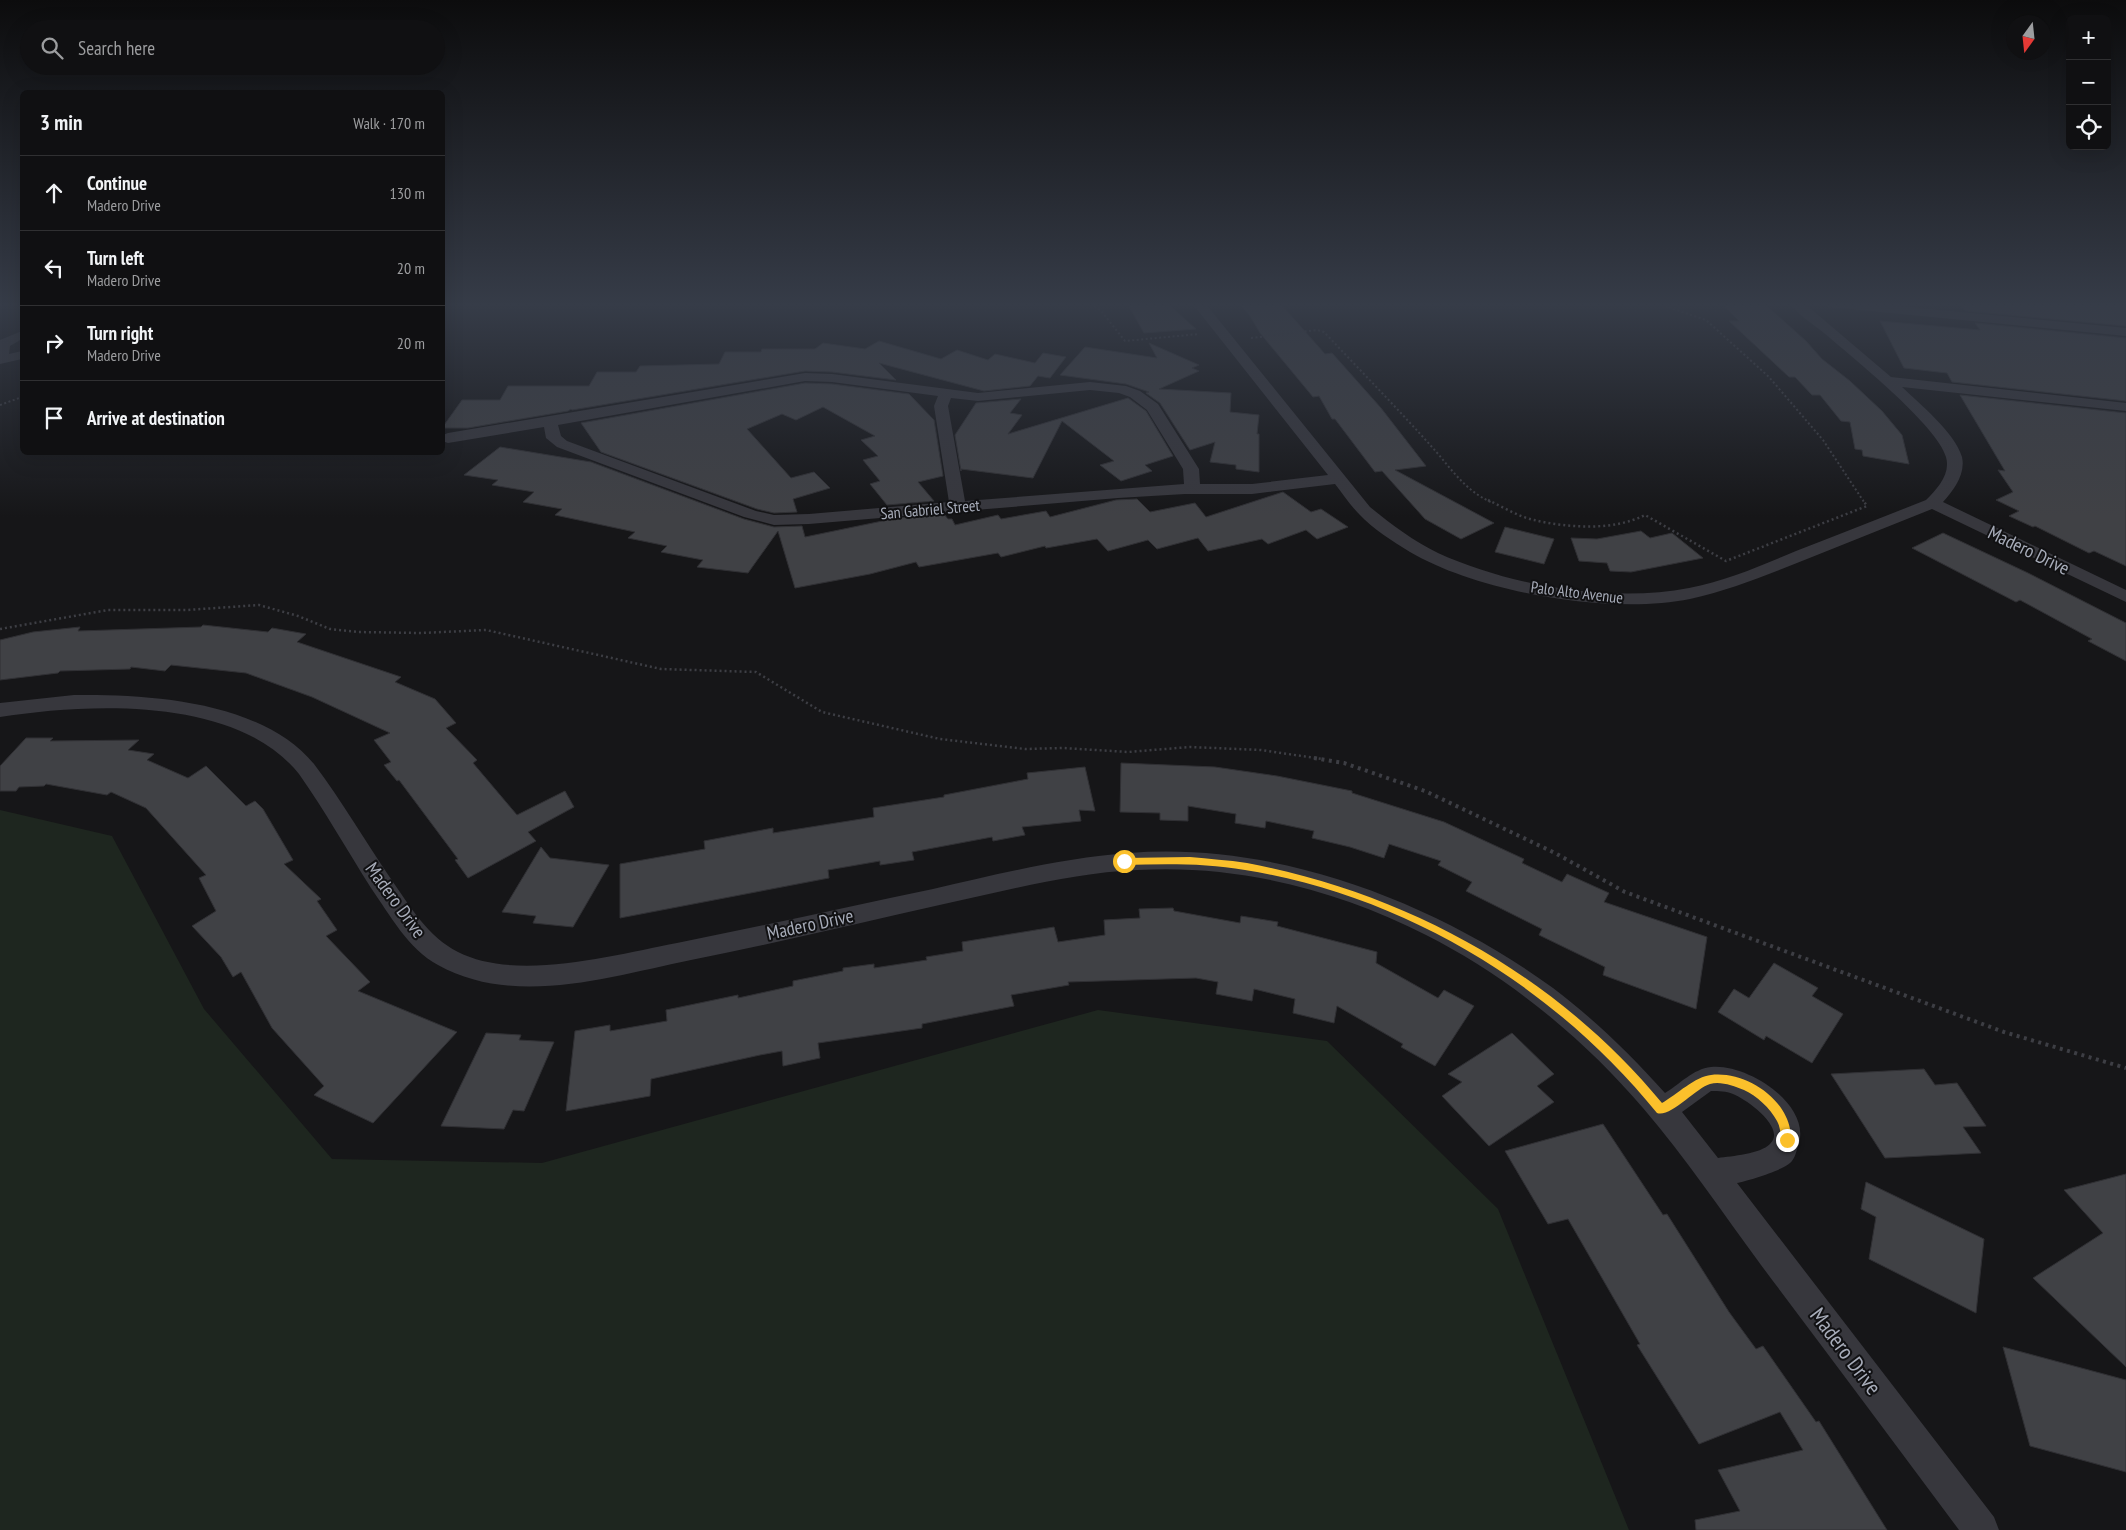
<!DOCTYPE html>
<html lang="en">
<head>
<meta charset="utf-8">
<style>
  :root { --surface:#101012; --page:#1e1e20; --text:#f1f3f6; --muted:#9c9d9f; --line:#303032 }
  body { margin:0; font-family:"PT Sans Narrow",sans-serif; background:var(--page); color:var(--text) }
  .controls { position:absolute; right:15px; top:15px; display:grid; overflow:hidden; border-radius:8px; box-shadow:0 5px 20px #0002 }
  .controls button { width:45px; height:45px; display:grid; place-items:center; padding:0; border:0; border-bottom:1px solid var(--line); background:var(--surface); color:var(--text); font:25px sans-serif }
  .compass { position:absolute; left:2006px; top:15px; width:45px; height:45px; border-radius:50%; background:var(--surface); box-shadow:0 5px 20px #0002; rotate:195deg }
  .stop { position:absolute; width:15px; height:15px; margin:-11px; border:4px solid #fbc02b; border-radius:50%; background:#fff }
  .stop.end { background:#fbc02b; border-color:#fff; box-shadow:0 1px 5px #0008 }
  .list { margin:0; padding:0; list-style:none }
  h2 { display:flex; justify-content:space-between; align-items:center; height:65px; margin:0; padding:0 20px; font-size:21px }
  h2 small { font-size:16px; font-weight:400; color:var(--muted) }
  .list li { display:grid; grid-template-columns:32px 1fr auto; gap:15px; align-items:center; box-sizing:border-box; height:75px; padding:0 20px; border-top:1px solid var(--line) }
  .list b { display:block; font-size:19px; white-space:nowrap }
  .list p { margin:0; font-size:16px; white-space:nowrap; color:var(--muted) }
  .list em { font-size:16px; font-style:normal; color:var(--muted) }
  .icon { flex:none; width:28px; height:28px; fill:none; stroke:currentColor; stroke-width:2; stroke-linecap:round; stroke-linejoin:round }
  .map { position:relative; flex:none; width:2126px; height:1530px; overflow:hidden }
  .search { position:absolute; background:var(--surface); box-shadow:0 5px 20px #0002; left:20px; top:20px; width:425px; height:55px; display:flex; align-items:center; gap:12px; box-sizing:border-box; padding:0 18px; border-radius:28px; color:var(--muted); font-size:19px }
  .panel { position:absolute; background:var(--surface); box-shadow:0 5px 20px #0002; left:20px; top:90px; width:425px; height:365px; border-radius:8px }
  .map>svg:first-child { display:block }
</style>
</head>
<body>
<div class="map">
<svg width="2126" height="1530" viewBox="0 0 2126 1530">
  <rect width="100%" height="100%" fill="#161618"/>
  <path fill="#1e261f" d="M0,810L112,836L204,1009L332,1159L542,1163L1098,1010L1327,1041L1498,1209L1629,1530H0Z"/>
  <path fill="#404145" stroke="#303034" d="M1127,303H1167L1196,329L1144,333Z
    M1239,303H1280L1325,354L1332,353L1341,363L1381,408L1426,466L1395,470L1494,523L1461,539L1425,519L1382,471L1375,472L1335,419H1332L1319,396L1313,397L1260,333L1250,316Z
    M1721,303L1765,304L1806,341L1822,359L1850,381L1882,411L1902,435L1909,464L1863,456L1862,450L1855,449L1850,422L1841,421L1820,395H1812L1795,377H1789L1729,321H1739Z
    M1959,303H2126V326L1965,311Z
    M1880,321L1980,330L1975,323L2126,338V401L1952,382L1947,373L1904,368Z
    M879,341L941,359L957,350L988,360L995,354L1035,363L1043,353L1066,357L1050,378L1038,376L1030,386L984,391L879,363L896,380L832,372L805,371L572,410L571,409L568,411L468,428H442L462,400H500L508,386H589L597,372H636L640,366L719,364L725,352H761L762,349H815L823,343L865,349Z
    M1149,343L1199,365L1192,368L1199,371L1159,389L1231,393L1230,412L1259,415L1257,434H1259V472L1236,469V465L1210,462L1215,442L1190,450L1160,403L1146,393L1149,392L1126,384L1060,375L1085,347L1157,358Z
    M805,383L832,384L909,394L934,420L943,476L918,482L934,501L887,505L870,484L880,481L863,460L878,456L861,440L875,436L823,407L796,420L782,414L747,429L791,478L814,472L830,488L793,499L797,512L774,513L757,509L601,452L581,423Z
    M1960,395L2126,413V566L2094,551L2089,553L2035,526L2033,527L2009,516L2019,511L1996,500L2013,492L1998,470L2005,471Z
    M1128,398L1146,411L1173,456L1145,465L1152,471L1121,481L1100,465L1114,461L1062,421L1033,478L961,469V471L955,435L976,403L1021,399L1010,413L1022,415L1008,434Z
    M500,447L591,462L744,519L774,527L802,526L805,537L897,518L944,514L948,519H952L955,525L998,515L1001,519L1046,511L1050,517L1116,500L1137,499L1150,512L1195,503L1206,517L1283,492L1311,512L1321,509L1348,527L1317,539L1306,530L1268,544L1262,539L1208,551L1198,538L1157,549L1148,540L1108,551L1097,539L1046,548L1045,546L1001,557L998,553L919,567L916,562L870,574L795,588L778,531L748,573L697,567L703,560L661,552L667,546L628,538L635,532L555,515L562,509L523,502L534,492L492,485L498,480L464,475Z
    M1505,527L1554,539L1544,564L1495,552Z
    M1641,531L1650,538L1672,533L1703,558L1631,572L1610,571L1607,563L1579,561L1571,538L1597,539Z
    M1943,533L2028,573L2126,623V661L2088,641L2092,639L2020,600L2016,602L1912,548Z
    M203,625L268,632L272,628L306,634L297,642L401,677L395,682L435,699L456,723L446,728L477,760L473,763L517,815L565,791L574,807L528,832L536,841L468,878L455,860L458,859L399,780L397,781L384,765L391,762L374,740L390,733L312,697L246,673L171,665L165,671L131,667L130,669L60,671L58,673L0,680V640L33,632L80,627L78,631L201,627Z
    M26,738H53L50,741L139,740L128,750L154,754L147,760L188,778L206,766L246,806L255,801L263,809L293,860L284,864L321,899L317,901L337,930L326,936L370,982L358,991L457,1032L373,1123L314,1095L324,1086L272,1028L241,972L233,977L221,957L192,926L216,911L199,878L206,875L146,808L111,792L107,795L46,784L44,786L19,787L16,791H0V766Z
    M1121,763L1215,767L1277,776L1352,791V793L1444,822L1524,859L1522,863L1562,882L1567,874L1609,893L1604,902L1707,937L1696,1009L1603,975L1605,967L1539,935L1542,929L1466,891L1472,882L1438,865L1441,861L1389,844L1384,858L1350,847L1312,838L1314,831L1266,821L1265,828L1235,823L1236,814L1188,806V821L1160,820V813L1120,812Z
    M1085,767L1095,811L1079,810L1081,821L1022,827L1025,835L993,841L992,837L912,852L914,860L880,865V861L828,870L829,878L620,918V864L705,849L704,841L773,828V833L874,817L873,808L944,797V795L1028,779L1027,773Z
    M541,847L550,858L609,865L573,927L533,923L536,916L502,912Z
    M1173,908L1174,911L1240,923L1241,916L1278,922L1277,926L1377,952L1376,963L1438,998L1444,990L1474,1006L1435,1066L1401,1047L1403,1044L1337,1006L1334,1023L1293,1013L1295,999L1254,989L1252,1001L1216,994L1218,982L1196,978L1068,982L1069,985L1011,995L1014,1006L922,1024V1028L818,1043L820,1058L783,1066L782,1051L760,1055L651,1079L650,1096L566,1111L575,1031L610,1025V1031L667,1021L666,1010L738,995V998L793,986V981L843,971V968L874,964V968L927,960L926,957L963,951L962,942L1054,927L1058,942L1105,935L1104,920L1140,918L1139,909Z
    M1774,963L1818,988L1812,996L1843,1014L1812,1063L1766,1036L1764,1040L1718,1012L1734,989L1749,998Z
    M486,1033L521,1035L519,1040L554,1042L524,1111L513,1110L504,1129L441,1126Z
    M1512,1033L1554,1074L1537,1086L1554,1102L1489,1146L1442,1096L1462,1082L1448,1074Z
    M1924,1069L1935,1085L1957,1083L1986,1126L1963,1127L1981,1153L1885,1158L1831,1074Z
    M1603,1124L1663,1215L1667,1214L1729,1312L1756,1349L1763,1346L1816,1422L1819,1421L1887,1530H1696L1695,1520L1740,1511L1718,1470L1803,1450L1780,1412L1699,1444L1637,1345L1640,1344L1568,1219L1548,1224L1505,1151Z
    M2126,1174V1367L2033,1278L2103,1233L2064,1190Z
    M1866,1182L1984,1239L1976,1313L1869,1259L1876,1217L1861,1209Z
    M2003,1347L2126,1380V1472L2030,1446Z"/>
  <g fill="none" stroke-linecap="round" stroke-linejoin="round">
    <path stroke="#3d3e44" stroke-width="2" stroke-dasharray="2 2.5" stroke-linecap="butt" d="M1091,303L1102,312L1125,341L1199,334
      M1656,303L1706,320L1769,377L1823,440L1864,502
      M442,306L472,303
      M1251,338L1317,330L1324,332C1360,370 1397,408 1432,447C1450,467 1465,491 1491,502
      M0,405L22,397"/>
    <path stroke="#3d3e44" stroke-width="2.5" stroke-dasharray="2 3" stroke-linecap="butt" d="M1488,500C1503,507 1519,517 1534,520C1568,528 1614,531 1645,515L1726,561L1867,506L1863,500
      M0,629L108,610H187L259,605L298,616L330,629L358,632L421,633L486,630L661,669L756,672L822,712L940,739L1025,749L1063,748L1128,752L1190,747L1261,750L1322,759"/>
    <path stroke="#3d3e44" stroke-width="4" stroke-dasharray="3 4.5" stroke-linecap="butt" d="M1314,758L1344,763L1425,791L1555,853L1625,892L2004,1032L2126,1068"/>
    <path fill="#37373d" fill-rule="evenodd" d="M1192,303H1205L1370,507C1391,524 1413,541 1438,553C1510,586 1612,603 1689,588C1726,581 1762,565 1796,551C1840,534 1883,517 1926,500C1937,489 1951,474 1946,457C1938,426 1851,356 1824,333C1813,324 1798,315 1790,303H1804L1891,377L2126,403V411L1902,387C1920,404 1955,433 1962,457C1966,474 1953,491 1943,502L2126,590V602L1932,509C1892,525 1852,541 1812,557C1772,573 1732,590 1690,599C1611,615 1480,593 1410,552C1392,541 1373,529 1359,514C1350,505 1343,494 1335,484L1252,494H1185L1118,498L809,524L774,525L744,517L557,447L546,438L544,427L448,443L442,441L443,435L448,433L805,373L832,374L978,393L1090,382L1126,386L1140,391L1158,404L1199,469L1200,484H1252L1328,475ZM805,381L832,382L938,396L934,406L949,502L809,514L774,515L756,511L567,441L561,436L558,425ZM1090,390L1119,393L1130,397L1147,410L1183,469L1184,484L965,501L948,406L951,398L978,401Z
      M1823,303H1867L2126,328V336L1829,307Z
      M22,331V339L10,346L9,354L22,351V359L0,364V340Z
      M74,695C150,694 262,701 314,764C342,801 365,841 391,879C409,905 428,937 458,952C517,982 614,955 677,943C762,926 847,907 933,889C997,874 1063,858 1129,853C1276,841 1435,902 1553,988C1594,1019 1631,1055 1665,1093C1680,1084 1693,1069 1711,1067C1748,1063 1816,1107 1797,1149C1796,1153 1794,1160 1790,1163C1783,1170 1748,1181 1737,1183L1994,1517L1999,1530H1959C1893,1441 1827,1353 1761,1265C1722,1212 1686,1158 1643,1108C1583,1038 1509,977 1426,935C1338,890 1237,864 1137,870C1072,873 1008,890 944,904C860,923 776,943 691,960C612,976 515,1008 438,965C408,949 390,915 371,888C347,850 325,811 299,774C237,696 89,703 0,717V703ZM1711,1091C1719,1091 1726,1091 1733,1094C1746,1099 1787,1128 1770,1144C1760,1154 1732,1156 1718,1158L1682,1112Z"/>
  </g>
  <linearGradient id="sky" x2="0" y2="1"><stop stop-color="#0c0c0d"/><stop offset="0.59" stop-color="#363c48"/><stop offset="1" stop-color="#363c48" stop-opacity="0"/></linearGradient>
  <rect width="2126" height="517" fill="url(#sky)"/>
  <path fill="#fbc02b" d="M1190,857C1209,859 1228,860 1247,863C1409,894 1556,975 1662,1103C1676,1095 1696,1076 1711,1075C1743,1071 1784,1096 1790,1129C1791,1134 1793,1138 1791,1143H1783C1780,1136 1781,1128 1777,1121C1770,1108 1757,1096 1744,1090C1733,1086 1721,1081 1710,1084C1696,1088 1670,1118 1657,1113C1555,987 1406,896 1245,870C1205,863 1165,864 1124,865L1120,861L1124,858Z"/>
  <g text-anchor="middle" stroke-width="4" stroke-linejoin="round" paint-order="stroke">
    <g font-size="16" fill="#a7acb9" stroke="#111113">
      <text transform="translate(930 509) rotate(-5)" y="6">San Gabriel Street</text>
      <text transform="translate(1577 592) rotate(7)" y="6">Palo Alto Avenue</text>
    </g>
    <g font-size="19" fill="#a7acb9" stroke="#111113">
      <text transform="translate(2029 550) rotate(26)" y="7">Madero Drive</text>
      <text transform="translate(396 900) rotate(54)" y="7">Madero Drive</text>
      <text transform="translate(810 924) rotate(-12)" y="7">Madero Drive</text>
    </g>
    <g font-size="22" fill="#a7acb9" stroke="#111113">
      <text transform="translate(1846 1351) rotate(53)" y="8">Madero Drive</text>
    </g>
  </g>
</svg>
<div class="controls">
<button>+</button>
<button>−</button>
<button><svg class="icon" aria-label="locate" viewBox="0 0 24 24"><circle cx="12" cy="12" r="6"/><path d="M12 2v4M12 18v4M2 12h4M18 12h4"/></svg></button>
</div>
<svg class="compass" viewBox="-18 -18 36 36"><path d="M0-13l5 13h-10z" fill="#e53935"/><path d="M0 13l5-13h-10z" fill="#9c9d9f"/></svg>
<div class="stop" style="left:1124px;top:861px"></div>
<div class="stop end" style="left:1787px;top:1140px"></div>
<div class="search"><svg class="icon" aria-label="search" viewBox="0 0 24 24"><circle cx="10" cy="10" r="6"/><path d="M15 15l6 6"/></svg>Search here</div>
<section class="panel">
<h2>3 min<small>Walk · 170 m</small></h2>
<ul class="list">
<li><svg class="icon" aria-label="ahead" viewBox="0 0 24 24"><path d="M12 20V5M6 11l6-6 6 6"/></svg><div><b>Continue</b><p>Madero Drive</p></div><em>130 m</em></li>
<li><svg class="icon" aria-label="left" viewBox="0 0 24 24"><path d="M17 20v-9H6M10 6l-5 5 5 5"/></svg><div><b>Turn left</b><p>Madero Drive</p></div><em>20 m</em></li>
<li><svg class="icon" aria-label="right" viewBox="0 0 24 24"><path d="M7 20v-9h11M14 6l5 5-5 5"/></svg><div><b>Turn right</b><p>Madero Drive</p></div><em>20 m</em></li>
<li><svg class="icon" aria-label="arrive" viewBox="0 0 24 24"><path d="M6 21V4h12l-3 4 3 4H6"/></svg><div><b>Arrive at destination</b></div></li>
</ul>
</section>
</div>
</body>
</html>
